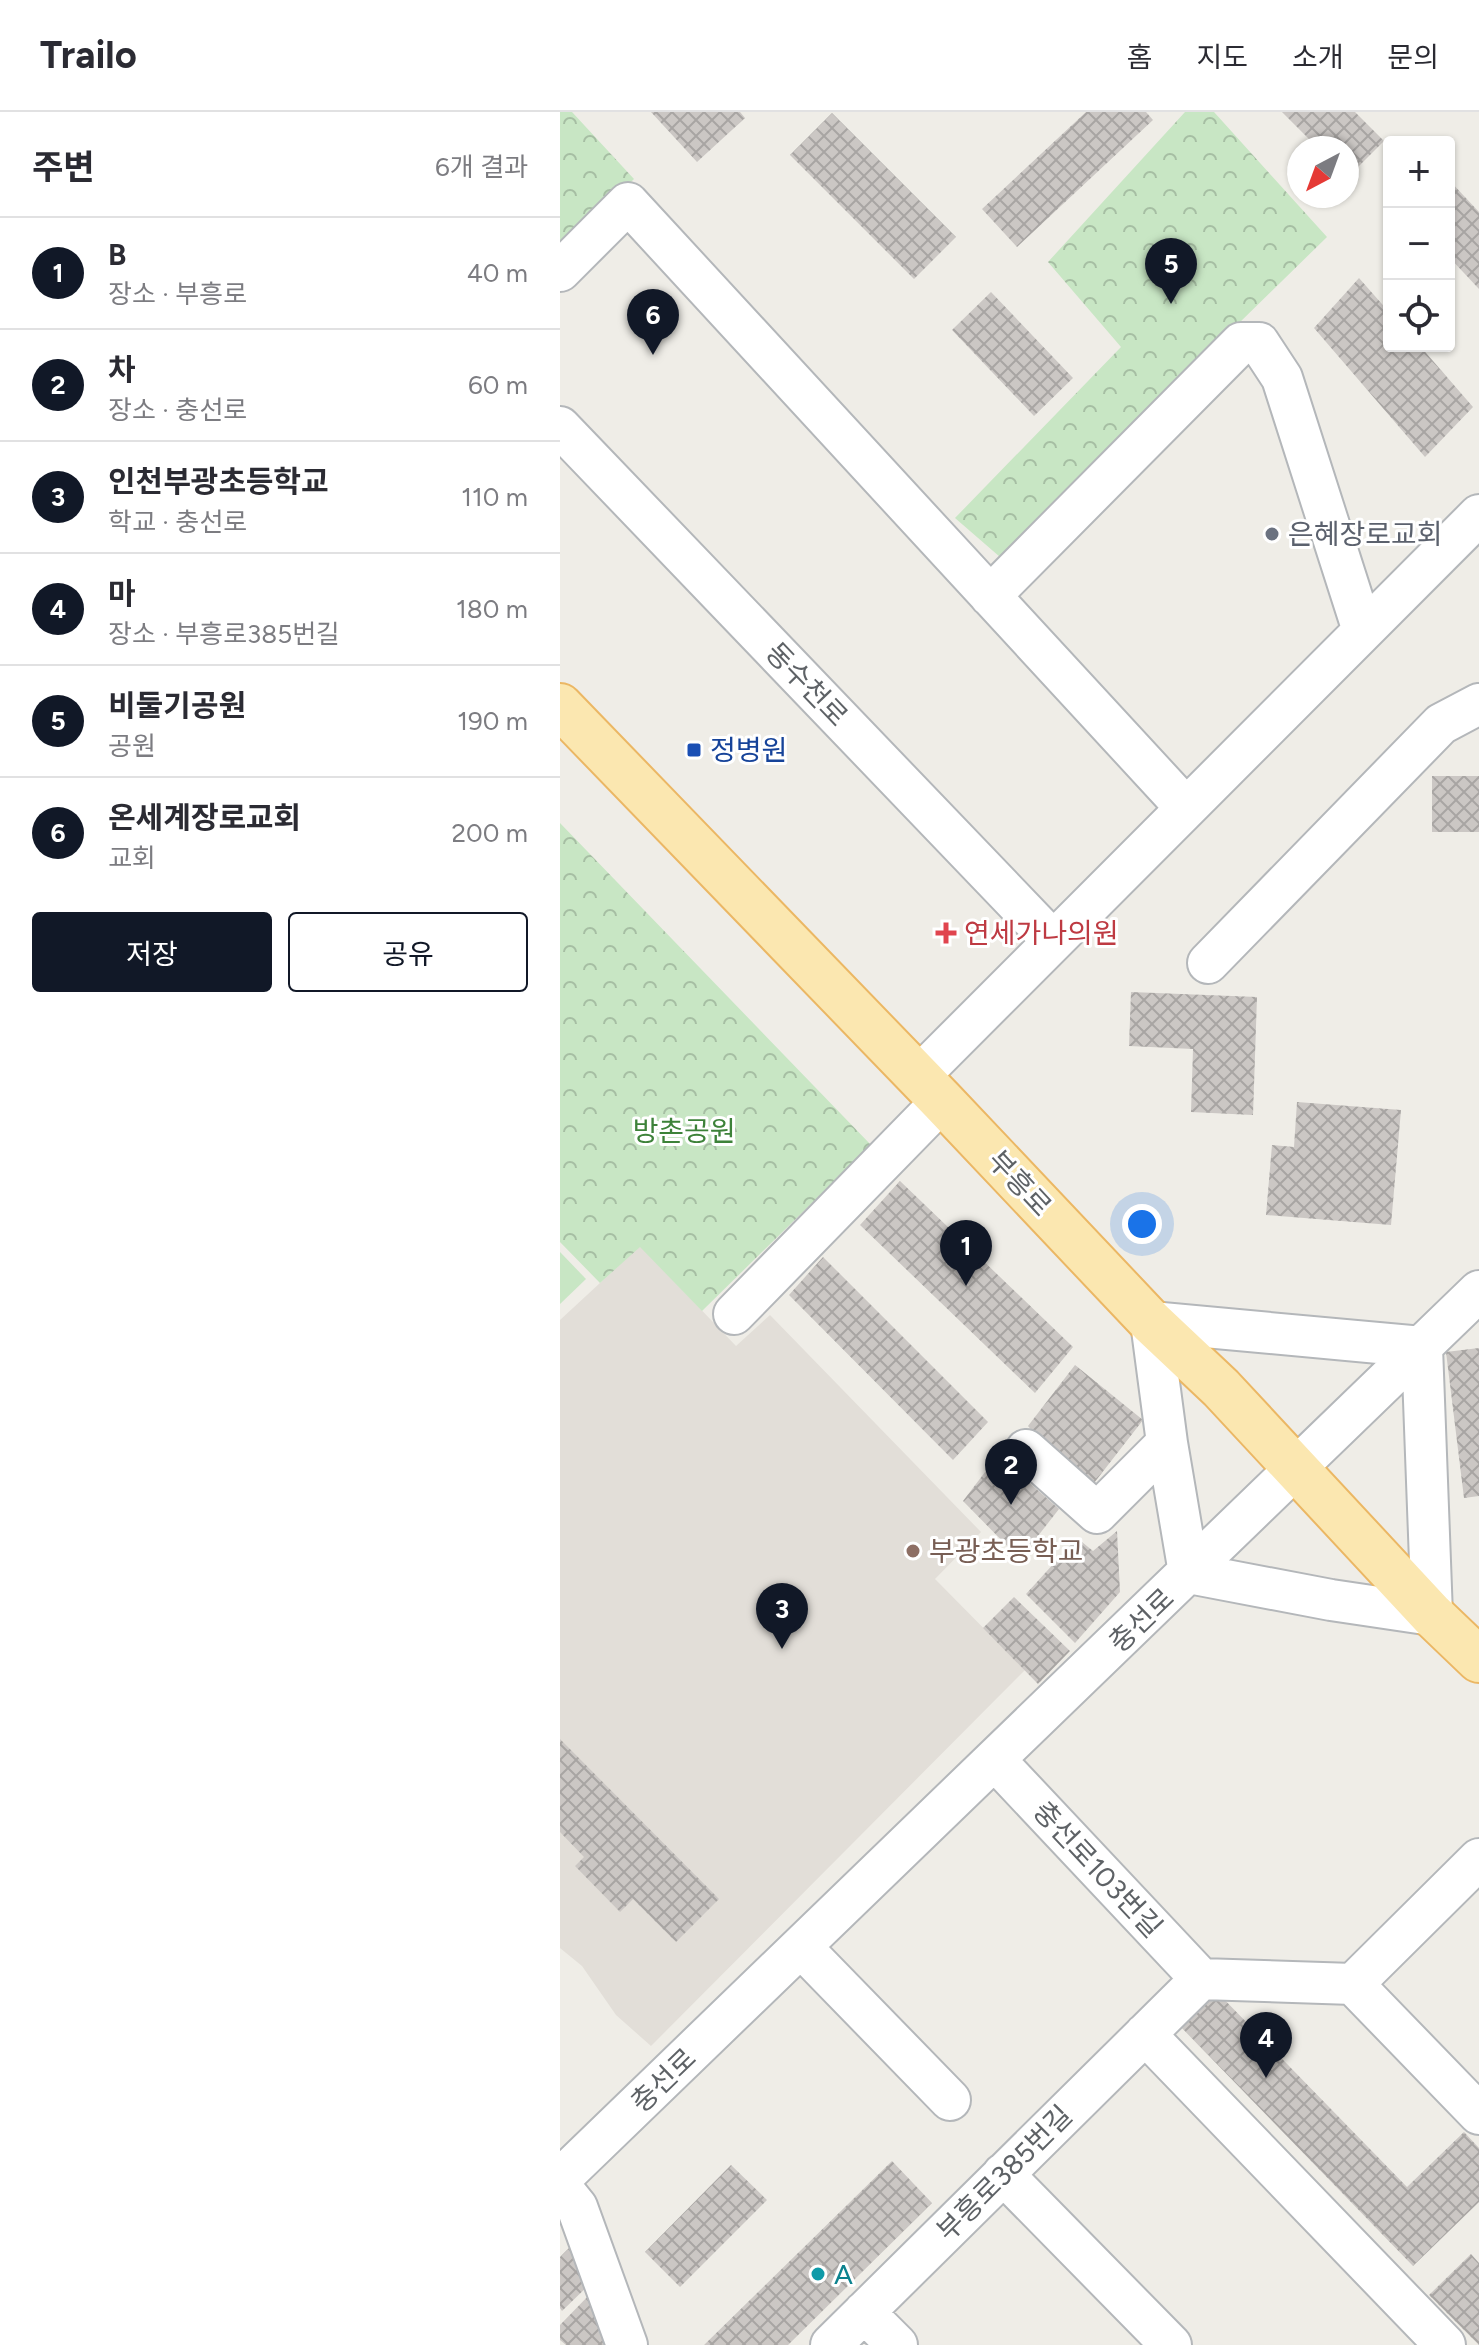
<!DOCTYPE html>
<html lang="ko">
<head>
<meta charset="utf-8">
<style>
  :root { --surface:#fff; --page:#f2f2f3; --text:#2b2b33; --muted:#7c7c81; --line:#e1e1e2; --accent:#111827 }
  body { margin:0; font-family:Figtree,"Noto Sans KR",sans-serif; background:var(--page); color:var(--text) }
  .controls { position:absolute; right:24px; top:24px; display:grid; overflow:hidden; border-radius:8px; box-shadow:0 2px 6px #0004 }
  .controls button { width:72px; height:72px; display:grid; place-items:center; padding:0; border:0; border-bottom:2px solid var(--line); background:var(--surface); color:var(--text); font:40px sans-serif }
  .compass { position:absolute; left:727px; top:24px; width:72px; height:72px; border-radius:50%; background:var(--surface); box-shadow:0 2px 6px #0004; rotate:221deg }
  .you { position:absolute; left:582px; top:1112px; width:28px; height:28px; margin:-20px; border:6px solid #fff; border-radius:50%; background:#1a73e8; box-shadow:0 0 0 12px #1a73e833 }
  .badge { display:grid; place-items:center; width:52px; height:52px; border-radius:50%; background:var(--accent); color:#fff; font-size:26px; font-weight:700 }
  .pin { position:absolute; translate:-50% -66px; filter:drop-shadow(0 2px 4px #0008) }
  .pin::after { content:''; position:absolute; top:42px; width:28px; height:24px; background:inherit; clip-path:polygon(0 0,100% 0,50% 100%) }
  .list { margin:0; padding:0; list-style:none }
  h2 { display:flex; justify-content:space-between; align-items:center; height:104px; margin:0; padding:0 32px; font-size:34px }
  h2 small { font-size:26px; font-weight:400; color:var(--muted) }
  .list li { display:grid; grid-template-columns:52px 1fr auto; gap:24px; align-items:center; box-sizing:border-box; height:112px; padding:0 32px; border-top:2px solid var(--line) }
  .list b { display:block; font-size:30px; white-space:nowrap }
  .list p { margin:0; font-size:26px; white-space:nowrap; color:var(--muted) }
  .list em { font-size:26px; font-style:normal; color:var(--muted) }
  .actions { display:flex; gap:16px; padding:24px 32px }
  .actions a { flex:1; padding:18px 0; border:2px solid var(--accent); border-radius:8px; text-align:center; font-size:28px; color:var(--accent) }
  .actions .main { background:var(--accent); color:#fff }
  .icon { flex:none; width:44px; height:44px; fill:none; stroke:currentColor; stroke-width:2; stroke-linecap:round; stroke-linejoin:round }
  .map { position:relative; flex:none; width:919px; height:2233px; overflow:hidden }
  header { display:flex; align-items:center; gap:48px; box-sizing:border-box; height:112px; padding:0 40px; background:var(--surface); border-bottom:2px solid var(--line) }
  header strong { font-size:38px }
  nav { display:flex; gap:44px; margin-inline-start:auto; font-size:28px }
  main { display:flex }
  aside { flex:1; background:var(--surface) }
  .map>svg:first-child { display:block }
</style>
</head>
<body>
<header>
<strong>Trailo</strong>
<nav><a>홈</a><a>지도</a><a>소개</a><a>문의</a></nav>
</header>
<main>
<aside>
<h2>주변<small>6개 결과</small></h2>
<ul class="list">
<li><span class="badge">1</span><div><b>B</b><p>장소 · 부흥로</p></div><em>40 m</em></li>
<li><span class="badge">2</span><div><b>차</b><p>장소 · 충선로</p></div><em>60 m</em></li>
<li><span class="badge">3</span><div><b>인천부광초등학교</b><p>학교 · 충선로</p></div><em>110 m</em></li>
<li><span class="badge">4</span><div><b>마</b><p>장소 · 부흥로385번길</p></div><em>180 m</em></li>
<li><span class="badge">5</span><div><b>비둘기공원</b><p>공원</p></div><em>190 m</em></li>
<li><span class="badge">6</span><div><b>온세계장로교회</b><p>교회</p></div><em>200 m</em></li>
</ul>
<div class="actions"><a class="main">저장</a><a>공유</a></div>
</aside>
<div class="map">
<svg width="919" height="2233" viewBox="0 0 919 2233">
  <defs>
    <pattern id="park-crowns" width="20" height="18" patternUnits="userSpaceOnUse" patternTransform="scale(2)"><rect width="20" height="18" fill="#c8e6c4"/><path d="M2 6a3 3 0 1 1 6 0M12 15a3 3 0 1 1 6 0" fill="none" stroke="#a6bea3"/></pattern>
    <pattern id="building-cross-hatch" width="8" height="8" patternUnits="userSpaceOnUse" patternTransform="scale(2)"><rect width="8" height="8" fill="#cbc7c4"/><path d="M0 0l8 8M0 8l8-8" fill="none" stroke="#a8a5a3"/></pattern>
  </defs>
  <rect width="100%" height="100%" fill="#efede7"/>
  <path fill="#e2ded8" d="M80,1134L176,1234L210,1203L421,1420L375,1467L465,1558L91,1934L56,1903L22,1854L0,1836V1208Z"/>
  <path fill="url(#park-crowns)" d="M0,0H12L74,67L0,140Z
    M625,0H654L767,125L440,445L395,406L561,235L488,150Z
    M0,711L311,1033L142,1199L80,1135L40,1171L0,1130Z"/>
  <path fill="#c8e6c4" d="M0,1140L26,1167L0,1192Z"/>
  <path fill="url(#building-cross-hatch)" d="M91,0H180L185,6L137,50Z
    M526,0H586L593,8L457,135L422,97Z
    M722,0H795L824,29L787,66V36H758Z
    M272,1L396,125L354,167L230,43Z
    M889,68L919,100V177L889,145Z
    M799,166L829,200V234H860L913,295L865,345L754,216Z
    M431,180L513,266L474,304L392,218Z
    M872,664H919V720H872Z
    M571,880L697,885L693,1003L631,1000L633,937L569,934Z
    M737,990L841,998L831,1113L706,1103L712,1033L734,1035Z
    M340,1069L513,1235L475,1281L300,1113Z
    M263,1145L428,1310L393,1348L229,1183Z
    M919,1236V1384L904,1386L886,1240Z
    M515,1253L583,1308L527,1380L468,1314Z
    M438,1343L499,1397L460,1447L403,1389Z
    M557,1419L560,1480L515,1531L466,1482L517,1426L533,1439Z
    M454,1485L510,1539L478,1572L423,1516Z
    M0,1627L159,1787L116,1830L73,1787L60,1800L15,1754L24,1745L0,1720Z
    M655,1878L847,2075L904,2020L919,2036V2090L853,2154L619,1913Z
    M332,2049L372,2091L228,2233H144Z
    M171,2053L207,2088L120,2175L85,2140Z
    M20,2125L33,2169L2,2199L0,2196V2145Z
    M911,2142L919,2151V2233L869,2183Z
    M33,2179L54,2233H6L0,2228V2213Z"/>
  <g fill="none" stroke-linecap="round" stroke-linejoin="round">
    <defs>
      <path id="minor" d="M0,159L68,91L626,696
        M0,315L493,829
        M430,484L681,231H699L722,266L803,519
        M648,851L881,612L919,592
        M359,964L919,403
        M174,1202L382,989
        M591,1210L862,1235L872,1503L771,1488L629,1461L607,1331Z
        M466,1338L537,1401L607,1331
        M435,1648L641,1867
        M241,1835L390,1988
        M793,1872L919,2002
        M585,1922L885,2233
        M443,2062L611,2233
        M0,2067L919,1179
        M0,2074L17,2095L67,2233
        M304,2200L337,2233
        M271,2233L641,1867L793,1872L919,1747"/>
      <path id="major" d="M0,594L382,989L591,1210L661,1276L872,1503L919,1548"/>
    </defs>
    <use href="#minor" stroke="#b4b7ba" stroke-width="44"/>
    <use href="#major" stroke="#ebb764" stroke-width="48"/>
    <use href="#minor" stroke="#fff" stroke-width="40"/>
    <use href="#major" stroke="#fbe7b0" stroke-width="44"/>
  </g>
  <circle fill="#6b7280" stroke="#fff" stroke-width="3" cx="712" cy="422" r="8"/>
  <rect fill="#1a4fb4" stroke="#fff" stroke-width="3" x="126" y="630" width="16" height="16" rx="4"/>
  <path fill="#e0444e" stroke="#fff" stroke-width="3" d="M382 809h8v8h8v8h-8v8h-8v-8h-8v-8h8z"/>
  <circle fill="#8d6e63" stroke="#fff" stroke-width="3" cx="353" cy="1439" r="8"/>
  <circle fill="#0f9aa8" stroke="#fff" stroke-width="3" cx="258" cy="2162" r="8"/>
  <g text-anchor="middle" stroke-width="6" stroke-linejoin="round" paint-order="stroke">
    <g font-size="28" fill="#5b616d" stroke="#fff" text-anchor="start">
      <text x="728" y="432">은혜장로교회</text>
    </g>
    <g font-size="28" fill="#5e6266" stroke="#fff">
      <text transform="translate(247 572) rotate(46)" y="10">동수천로</text>
      <text transform="translate(460 1071) rotate(47)" y="10">부흥로</text>
      <text transform="translate(581 1508) rotate(-44)" y="10">충선로</text>
      <text transform="translate(538 1757) rotate(47)" y="10">충선로103번길</text>
      <text transform="translate(103 1968) rotate(-44)" y="10">충선로</text>
      <text transform="translate(444 2061) rotate(-45)" y="10">부흥로385번길</text>
    </g>
    <g font-size="28" fill="#164399" stroke="#fff" text-anchor="start">
      <text x="150" y="648">정병원</text>
    </g>
    <g font-size="28" fill="#be3a42" stroke="#fff" text-anchor="start">
      <text x="404" y="831">연세가나의원</text>
    </g>
    <g font-size="28" fill="#3d8239" stroke="#fff">
      <text x="124" y="1029">방촌공원</text>
    </g>
    <g font-size="28" fill="#785e54" stroke="#fff" text-anchor="start">
      <text x="369" y="1449">부광초등학교</text>
    </g>
    <g font-size="28" fill="#0d838f" stroke="#fff" text-anchor="start">
      <text x="274" y="2172">A</text>
    </g>
  </g>
</svg>
<div class="controls">
<button>+</button>
<button>−</button>
<button><svg class="icon" aria-label="locate" viewBox="0 0 24 24"><circle cx="12" cy="12" r="6"/><path d="M12 2v4M12 18v4M2 12h4M18 12h4"/></svg></button>
</div>
<svg class="compass" viewBox="-18 -18 36 36"><path d="M0-13l5 13h-10z" fill="#e53935"/><path d="M0 13l5-13h-10z" fill="#7c7c81"/></svg>
<div class="you"></div>
<div class="pin badge" style="left:406px;top:1174px">1</div>
<div class="pin badge" style="left:451px;top:1393px">2</div>
<div class="pin badge" style="left:222px;top:1537px">3</div>
<div class="pin badge" style="left:706px;top:1966px">4</div>
<div class="pin badge" style="left:611px;top:192px">5</div>
<div class="pin badge" style="left:93px;top:243px">6</div>
</div>
</main>
</body>
</html>
